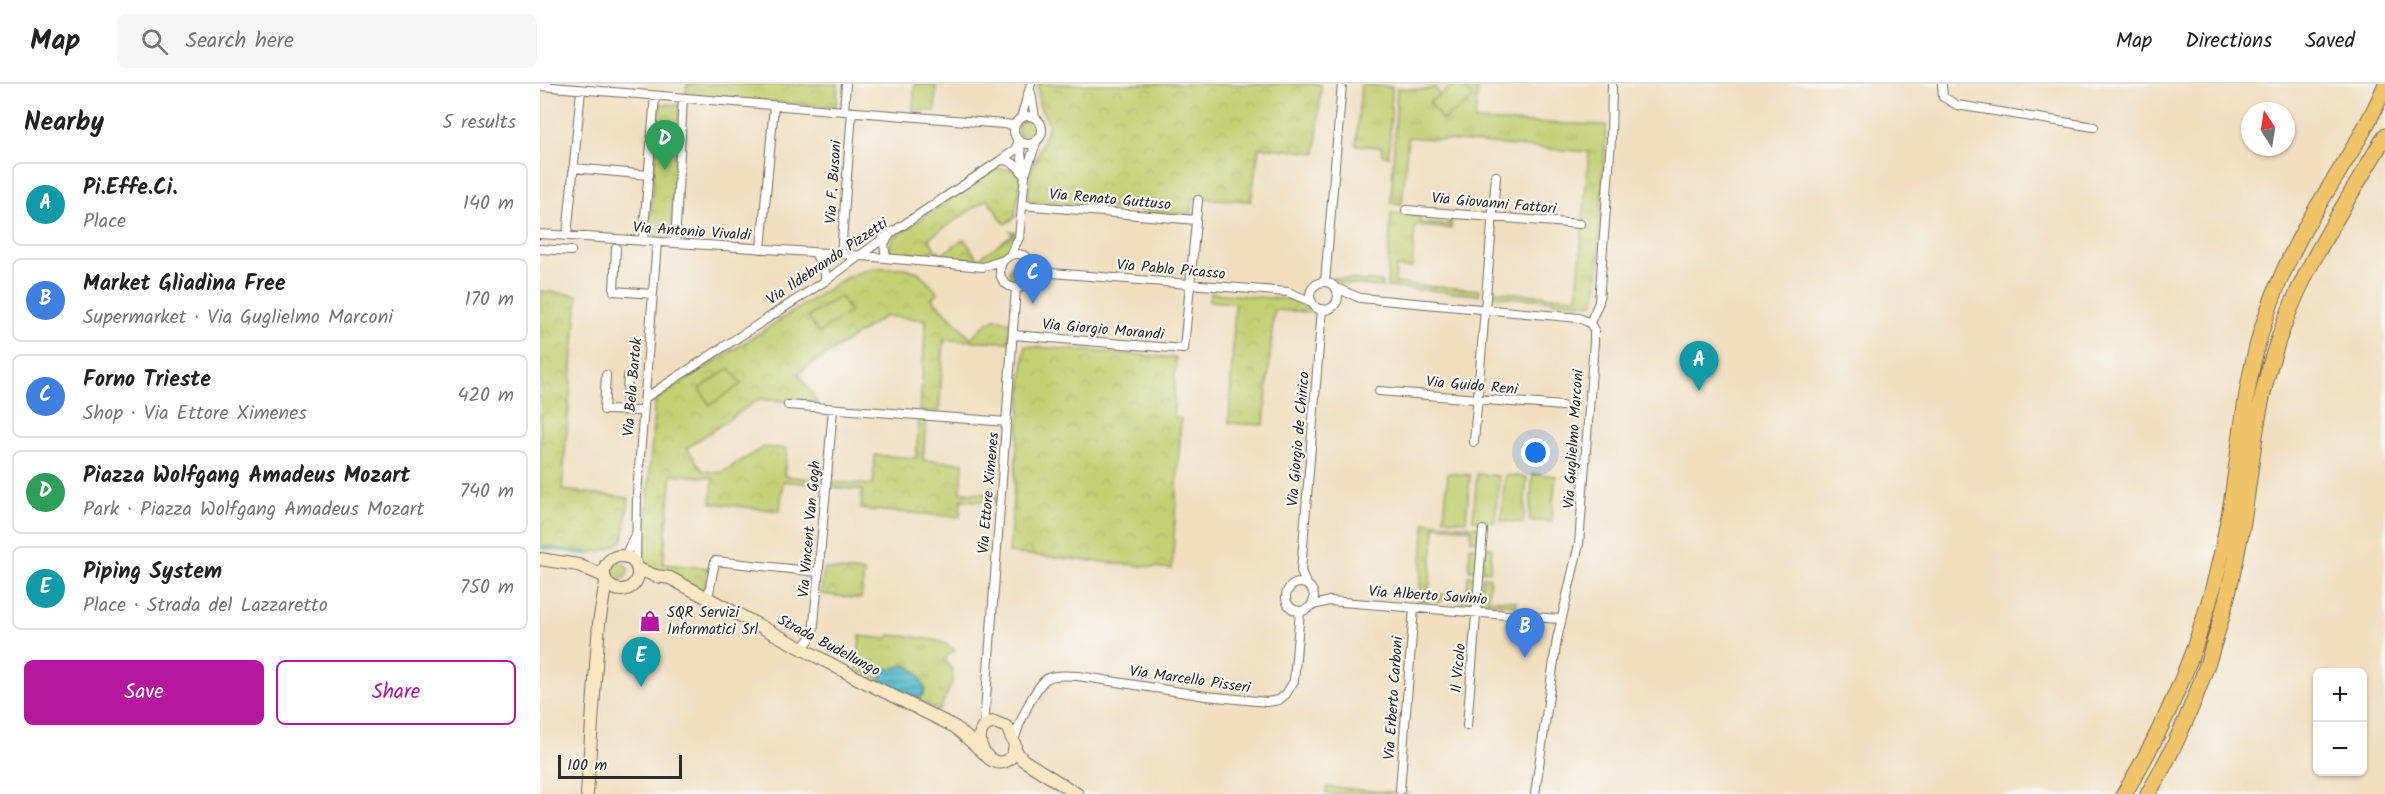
<!DOCTYPE html>
<html lang="en">
<head>
<meta charset="utf-8">
<style>
  :root { --surface:#fff; --page:#f6f6f6; --text:#222; --muted:#767676; --line:#e0e0e0; --accent:#b5179e }
  body { margin:0; font-family:Kalam,sans-serif; background:var(--page); color:var(--text) }
  .controls { position:absolute; right:18px; bottom:18px; display:grid; overflow:hidden; border-radius:9px; box-shadow:0 2px 4px #0004 }
  .controls button { width:54px; height:54px; display:grid; place-items:center; padding:0; border:0; border-bottom:2px solid var(--line); background:var(--surface); color:var(--text); font:30px sans-serif }
  .compass { position:absolute; left:1701px; top:18px; width:54px; height:54px; border-radius:50%; background:var(--surface); box-shadow:0 2px 4px #0004; rotate:348deg }
  .scale { position:absolute; left:18px; bottom:15px; width:124px; box-sizing:border-box; padding-left:6px; border:3px solid #2b2b2b; border-top:0; font-size:16px; line-height:21px; white-space:nowrap; color:#2b2b2b; -webkit-text-stroke:4px #f6f6f2; paint-order:stroke }
  .you { position:absolute; left:996px; top:369px; width:21px; height:21px; margin:-15px; border:4px solid #fff; border-radius:50%; background:#1a73e8; box-shadow:0 0 0 9px #1a73e833 }
  .badge { display:grid; place-items:center; width:39px; height:39px; border-radius:50%; background:var(--accent); color:#fff; font-size:20px; font-weight:700 }
  .pin { position:absolute; translate:-50% -50px; filter:drop-shadow(0 2px 3px #0008) }
  .pin::after { content:''; position:absolute; top:32px; width:21px; height:18px; background:inherit; clip-path:polygon(0 0,100% 0,50% 100%) }
  .list { margin:0; padding:0; list-style:none }
  h2 { display:flex; justify-content:space-between; align-items:center; height:78px; margin:0; padding:0 24px; font-size:26px }
  h2 small { font-size:20px; font-weight:400; color:var(--muted) }
  .list li { display:grid; grid-template-columns:39px 1fr auto; gap:18px; align-items:center; box-sizing:border-box; height:84px; margin:0 12px 12px; padding:0 12px; border:2px solid var(--line); border-radius:9px }
  .list b { display:block; font-size:22px; white-space:nowrap }
  .list p { margin:0; font-size:20px; white-space:nowrap; color:var(--muted) }
  .list em { font-size:20px; font-style:normal; color:var(--muted) }
  .actions { display:flex; gap:12px; padding:18px 24px }
  .actions a { flex:1; padding:14px 0; border:2px solid var(--accent); border-radius:9px; text-align:center; font-size:21px; color:var(--accent) }
  .actions .main { background:var(--accent); color:#fff }
  .icon { flex:none; width:33px; height:33px; fill:none; stroke:currentColor; stroke-width:2; stroke-linecap:round; stroke-linejoin:round }
  .map { position:relative; flex:none; width:1845px; height:710px; overflow:hidden }
  header { display:flex; align-items:center; gap:36px; box-sizing:border-box; height:84px; padding:0 30px; background:var(--surface); border-bottom:2px solid var(--line) }
  header strong { font-size:28px }
  nav { display:flex; gap:33px; margin-inline-start:auto; font-size:21px }
  .search { width:420px; height:54px; background:var(--page); display:flex; align-items:center; gap:15px; box-sizing:border-box; padding:0 21px; border-radius:9px; color:var(--muted); font-size:22px }
  main { display:flex }
  aside { flex:1; background:var(--surface) }
  .map>svg:first-child { display:block }
</style>
</head>
<body>
<header>
<strong>Map</strong>
<div class="search"><svg class="icon" aria-label="search" viewBox="0 0 24 24"><circle cx="10" cy="10" r="6"/><path d="M15 15l6 6"/></svg>Search here</div>
<nav><a>Map</a><a>Directions</a><a>Saved</a></nav>
</header>
<main>
<aside>
<h2>Nearby<small>5 results</small></h2>
<ul class="list">
<li><span class="badge" style="background:#0f9aa8">A</span><div><b>Pi.Effe.Ci.</b><p>Place</p></div><em>140 m</em></li>
<li><span class="badge" style="background:#3f7fe0">B</span><div><b>Market Gliadina Free</b><p>Supermarket · Via Guglielmo Marconi</p></div><em>170 m</em></li>
<li><span class="badge" style="background:#3f7fe0">C</span><div><b>Forno Trieste</b><p>Shop · Via Ettore Ximenes</p></div><em>420 m</em></li>
<li><span class="badge" style="background:#2e9e5b">D</span><div><b>Piazza Wolfgang Amadeus Mozart</b><p>Park · Piazza Wolfgang Amadeus Mozart</p></div><em>740 m</em></li>
<li><span class="badge" style="background:#0f9aa8">E</span><div><b>Piping System</b><p>Place · Strada del Lazzaretto</p></div><em>750 m</em></li>
</ul>
<div class="actions"><a class="main">Save</a><a>Share</a></div>
</aside>
<div class="map">
<svg width="1845" height="710" viewBox="0 0 1845 710">
  <defs>
    <pattern id="grass-tufts" width="24" height="20" patternUnits="userSpaceOnUse" patternTransform="scale(1.5)"><rect width="24" height="20" fill="#c1cf71"/><path d="M3 7l-1-3M5 7V3M7 7l1-3M15 17l-1-3M17 17v-4M19 17l1-3" fill="none" stroke="#a6b262"/></pattern>
    <pattern id="park-crowns" width="20" height="18" patternUnits="userSpaceOnUse" patternTransform="scale(1.5)"><rect width="20" height="18" fill="#c1cf71"/><path d="M2 6a3 3 0 1 1 6 0M12 15a3 3 0 1 1 6 0" fill="none" stroke="#a6b262"/></pattern>
    <pattern id="water-rules" width="6" height="5" patternUnits="userSpaceOnUse" patternTransform="scale(1.5)"><rect width="6" height="5" fill="#4db6cb"/><path d="M0 2.5h6" fill="none" stroke="#4094a5"/></pattern>
  </defs>
  <rect width="100%" height="100%" fill="#f6f6f2"/>
  <filter id="ink" filterUnits="userSpaceOnUse"><feTurbulence type="fractalNoise" baseFrequency=".0167" numOctaves="2"/><feDisplacementMap in="SourceGraphic" scale="12" xChannelSelector="R" yChannelSelector="G"/><feConvolveMatrix kernelMatrix="1 2 1 2 8 2 1 2 1" color-interpolation-filters="sRGB"/></filter>
  <filter id="wash" filterUnits="userSpaceOnUse"><feTurbulence type="fractalNoise" baseFrequency=".008" numOctaves="4" result="noise"/><feDisplacementMap in="SourceGraphic" scale="24" xChannelSelector="R" yChannelSelector="G"/><feGaussianBlur stdDeviation="1.35" result="paint"/><feColorMatrix in="noise" values="0 0 0 0 0 0 0 0 0 0 0 0 0 0 0 0 0 1.4 0 .05"/><feComposite in="paint" operator="in"/></filter>
  <g filter="url(#wash)">
    <rect width="100%" height="100%" fill="#f0debf"/>
    <path fill="url(#grass-tufts)" stroke="#767d4e" stroke-width="1.5" d="M922,0H938L935,37L1066,41L1057,206L1053,220L1011,217V212L1037,214L1049,68L868,53L862,120L851,119L857,4L886,6L894,3L900,11L890,18L932,15Z
      M821,1L852,3L849,72L842,71V63L816,61Z
      M478 46a10 10 0 1 1 20 0a10 10 0 1 1-20 0Z
      M851,129L880,131V139L908,141L909,134H912L911,145L875,142L872,184L856,183L855,199L882,202V206L847,203Z
      M469 188a8 8 0 1 1 16 0a8 8 0 1 1-16 0Z
      M793,194L842,198V203L800,199Z
      M885,202L940,206L939,211L885,206Z
      M952,207L1008,212V216L953,212Z
      M885,438L940,443L939,457L931,456V445L895,442L888,517L879,516Z
      M930,462L939,463L937,486H929Z
      M944,463L952,464L950,487H942Z
      M72 487a8 8 0 1 1 16 0a8 8 0 1 1-16 0Z
      M928,492L936,493L934,518L901,515L900,518L897,517L898,510L926,514Z
      M942,493L950,494L948,515L976,517L977,523L973,521L940,518Z
      M350,551C367,553 405,553 415,567L407,571L406,578L413,587L412,599L399,627L376,614L384,610L385,605L376,587L340,592L343,598L317,585L320,552L347,555Z
      M787,703L870,710H786Z"/>
    <path fill="url(#park-crowns)" stroke="#767d4e" stroke-width="1.5" d="M147,0H298L296,23L146,12Z
      M498,0H781L776,69L719,63L711,117L653,114L652,131L487,117L491,88L509,40L499,21Z
      M119,20L139,21L131,153L109,151Z
      M456,84C467,84 474,85 481,94L475,133L465,140L447,115L389,154L395,165L386,171L348,169L352,155Z
      M470,147L476,148L474,162L458,177L392,172L398,166L402,170L424,155L438,175L473,150Z
      M332,184H365L378,188L398,209L392,214L431,254L449,237L451,238L456,234L470,238L469,258L404,256L399,328L380,327L386,236L345,232L258,289L278,320L219,315L147,364L163,387L181,389L224,363L247,365L244,392L282,396V401L243,397L240,427L171,419L173,394L132,390L123,480L168,484L164,506L116,488L103,477L115,316L307,193Z
      M0,207L38,211L22,406L89,414L83,456C60,477 28,465 0,462Z
      M670,209L765,217L773,228L734,226L724,341L689,339L695,219L669,217Z
      M485,262L636,274L633,333L641,335L632,485L469,469Z
      M379,335L386,336L383,376L423,379L421,408L457,411L456,418L421,416L420,433L321,425L322,406L291,403V398L333,401L335,371L376,374Z
      M284,485L324,488L321,515L281,510Z"/>
    <path fill="#c1cf71" stroke="#767d4e" stroke-width="1.5" d="M375,0H396L395,27L373,26Z
      M915,0H922L933,15L902,36L890,18Z
      M300,212L310,228L279,249L268,233Z
      M190,284L201,300L170,321L159,305Z
      M908,389L930,391L926,437L904,435Z
      M937,390L959,392L955,438L933,436Z
      M993,390L1016,392L1011,438L989,436Z
      M965,391L987,393L983,439L961,437Z"/>
    <path fill="url(#water-rules)" stroke="#3c707b" stroke-width="1.5" d="M364,581C376,583 380,594 385,605L381,613L376,614L343,598L340,592L344,584L351,585Z"/>
    <g fill="none" stroke-linecap="round" stroke-linejoin="round">
      <path stroke="#4db6cb" stroke-width="2" d="M0,464L50,471"/>
    </g>
  </g>
  <g filter="url(#ink)">
    <g fill="none" stroke-linecap="round" stroke-linejoin="round">
      <defs>
        <path id="street" d="M1402,0L1403,13L1417,21L1554,43
          M0,2L475,41
          M491,9L495,34
          M304,27L306,0
          M474 46a14 14 0 1 1 28 0a14 14 0 1 1-28 0Z
          M481,34L491,0
          M479,56L484,88
          M461,76C472,76 478,82 484,91
          M33,84L109,91
          M482,121L656,136
          M866,126L1040,140
          M0,150L301,170L443,183L464,176
          M27,152L41,6
          M103,157L115,12
          M135,159L143,14
          M76,164L74,207L113,210
          M0,165L31,167
          M221,165L234,22
          M275,169L285,188V197
          M301,170L312,28
          M460 187a17 17 0 1 1 34 0a17 17 0 1 1-34 0Z
          M470,171L479,154L485,91L497,56
          M346,174L344,160L349,152
          M491,178L512,189L748,208L772,218
          M785,198L802,0
          M770 212a14 14 0 1 1 28 0a14 14 0 1 1-28 0Z
          M796,204L820,214L1039,234L1050,239
          M474,251L644,265L658,116
          M66,291L64,326L103,327
          M839,307L1022,322
          M105,314L285,197L351,149L461,76L475,66L479,56
          M248,321L467,338
          M86,327L88,292
          M934,358L956,92
          M85,472L94,453
          M96,480L97,410L117,158
          M746 513a14 14 0 1 1 28 0a14 14 0 1 1-28 0Z
          M766,500L761,487L782,225
          M168,514L175,477L279,488
          M771,522L789,517L1020,535
          M262,565L273,551L293,325
          M444,642L476,204
          M927,642L943,446
          M474,658C477,643 495,601 508,594C517,590 529,592 538,592L666,612L727,618L739,616L746,610L754,597L760,527
          M860,706L874,524
          M995,710L1017,555L1039,460L1054,258V246L1050,239L1059,218L1071,56L1072,0"/>
        <path id="secondary" d="M64 489a17 17 0 1 1 34 0a17 17 0 1 1-34 0Z
          M0,475L38,481L64,492
          M98,485L116,492L130,494L319,595L415,643L444,669
          M454,638L467,643L475,661L473,671C451,698 422,644 454,638Z
          M475,666L483,676L537,710
          M47,710L59,539L66,498"/>
        <path id="highway" d="M1584,710C1636,625 1672,530 1689,432C1700,371 1703,308 1721,248C1732,212 1747,177 1765,144C1792,96 1824,53 1845,2
          M1608,710C1658,627 1686,534 1703,438C1711,386 1715,333 1730,282C1755,194 1800,130 1845,52"/>
      </defs>
      <use href="#street" stroke="#706a5f" stroke-width="10"/>
      <use href="#secondary" stroke="#706a5f" stroke-width="14"/>
      <use href="#highway" stroke="#706a5f" stroke-width="17"/>
      <use href="#street" stroke="#fff" stroke-width="8"/>
      <use href="#secondary" stroke="#f9e7c3" stroke-width="12"/>
      <use href="#highway" stroke="#f1c369" stroke-width="15"/>
    </g>
  </g>
  <defs>
    <symbol id="shop-bare" viewBox="-9 -9 18 18"><path d="M-5-2.5h2.3a2.7 3.5 0 0 1 5.4 0H5L5.5 6h-11ZM-1.5-2.5h3a1.5 2.3 0 0 0-3 0Z" fill="#b5179e" stroke="#f6f6f2" stroke-width="2.5" paint-order="stroke"/></symbol>
  </defs>
  <g fill-rule="evenodd">
    <use href="#shop-bare" x="95" y="522" width="30" height="30"/>
  </g>
  <g text-anchor="middle" stroke-width="4.5" stroke-linejoin="round" paint-order="stroke">
    <g font-size="15" fill="#2b2b2b" stroke="#f6f6f2">
      <text transform="translate(293 98) rotate(-86)" y="5">Via F. Busoni</text>
      <text transform="translate(570 115) rotate(5)" y="5">Via Renato Guttuso</text>
      <text transform="translate(954 119) rotate(5)" y="5">Via Giovanni Fattori</text>
      <text transform="translate(152 147) rotate(4)" y="5">Via Antonio Vivaldi</text>
      <text transform="translate(287 177) rotate(-34)" y="5">Via Ildebrando Pizzetti</text>
      <text transform="translate(631 185) rotate(5)" y="5">Via Pablo Picasso</text>
      <text transform="translate(563 245) rotate(5)" y="5">Via Giorgio Morandi</text>
      <text transform="translate(932 301) rotate(5)" y="5">Via Guido Reni</text>
      <text transform="translate(92 303) rotate(-85)" y="5">Via Bela Bartok</text>
      <text transform="translate(758 355) rotate(-85)" y="5">Via Giorgio de Chirico</text>
      <text transform="translate(1033 355) rotate(-86)" y="5">Via Guglielmo Marconi</text>
      <text transform="translate(448 409) rotate(-85)" y="5">Via Ettore Ximenes</text>
      <text transform="translate(269 445) rotate(-85)" y="5">Via Vincent Van Gogh</text>
      <text transform="translate(888 511) rotate(4)" y="5">Via Alberto Savinio</text>
      <text transform="translate(289 561) rotate(28)" y="5">Strada Budellungo</text>
      <text transform="translate(918 584) rotate(-85)" y="5">Il Vicolo</text>
      <text transform="translate(650 595) rotate(8)" y="5">Via Marcello Pisseri</text>
      <text transform="translate(853 614) rotate(-86)" y="5">Via Erberto Carboni</text>
    </g>
    <g font-size="15" fill="#2b2b2b" stroke="#f6f6f2" text-anchor="start">
      <text x="127" y="533">SQR Servizi<tspan x="127" dy="17">Informatici Srl</tspan></text>
    </g>
  </g>
</svg>
<div class="controls">
<button>+</button>
<button>−</button>
</div>
<svg class="compass" viewBox="-18 -18 36 36"><path d="M0-13l5 13h-10z" fill="#e53935"/><path d="M0 13l5-13h-10z" fill="#767676"/></svg>
<div class="scale">100 m</div>
<div class="you"></div>
<div class="pin badge" style="left:1159px;top:307px;background:#0f9aa8">A</div>
<div class="pin badge" style="left:985px;top:574px;background:#3f7fe0">B</div>
<div class="pin badge" style="left:493px;top:220px;background:#3f7fe0">C</div>
<div class="pin badge" style="left:125px;top:86px;background:#2e9e5b">D</div>
<div class="pin badge" style="left:101px;top:603px;background:#0f9aa8">E</div>
</div>
</main>
</body>
</html>
